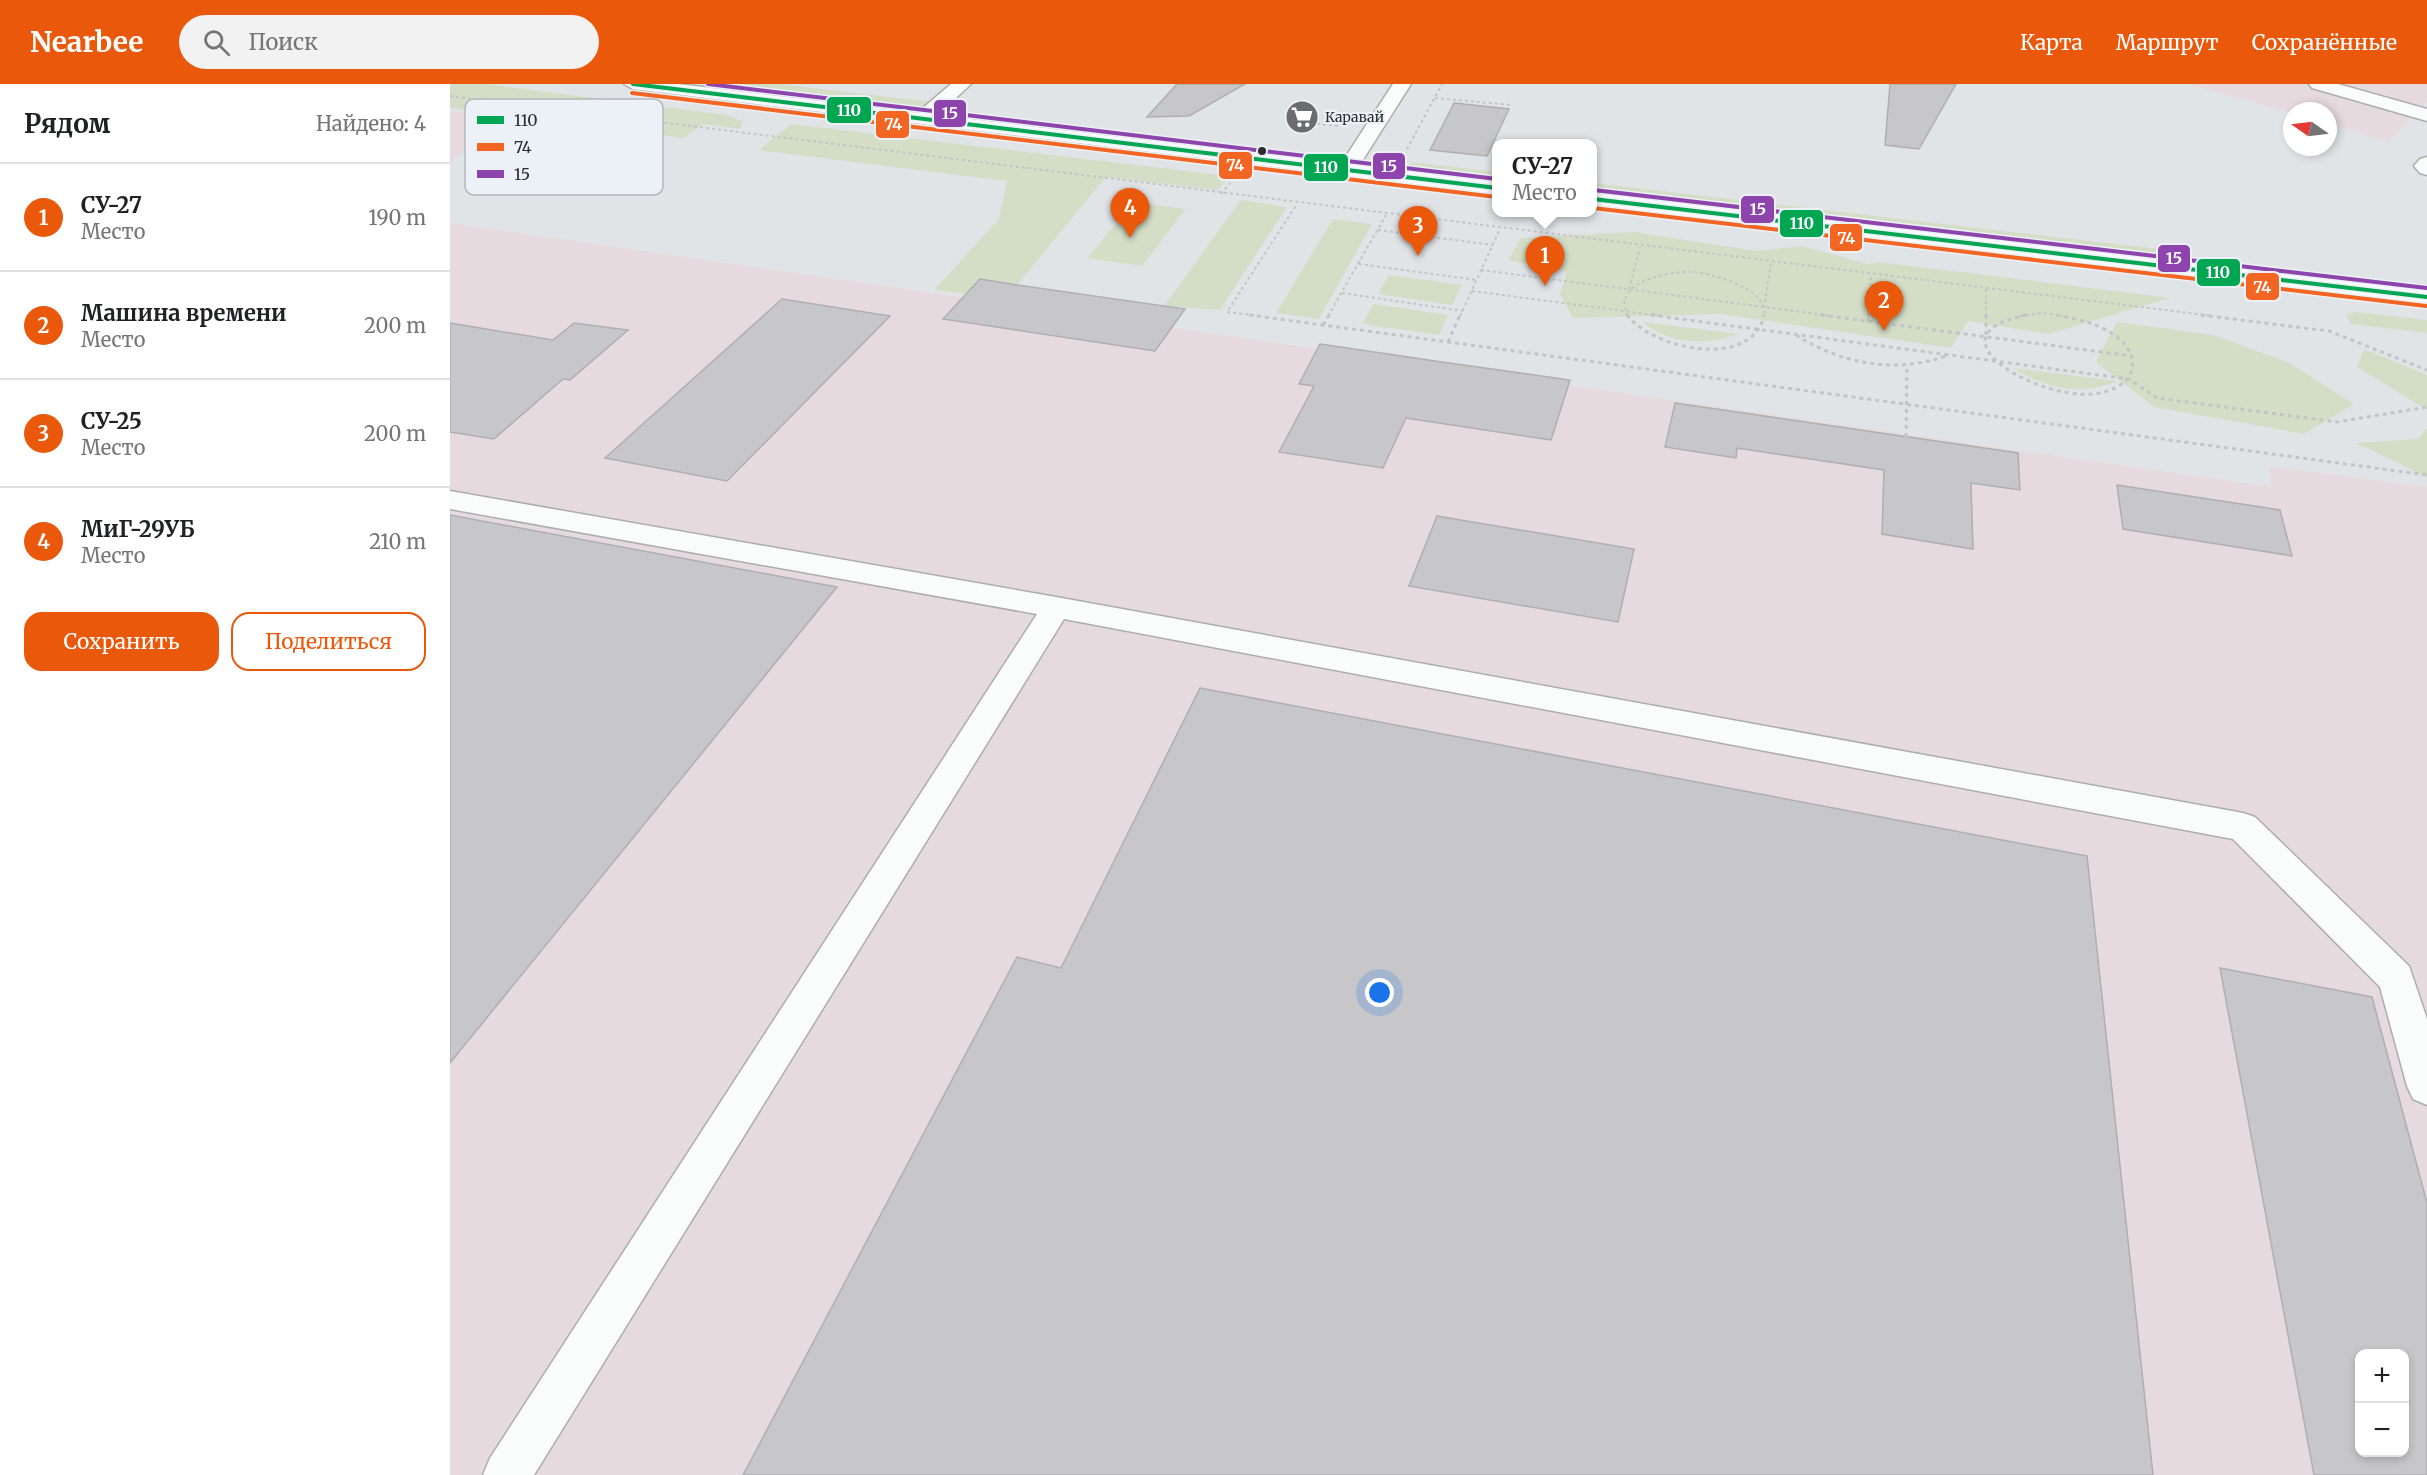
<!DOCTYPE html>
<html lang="ru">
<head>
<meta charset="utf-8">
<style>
  :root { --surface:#fff; --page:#f2f2f2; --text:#202124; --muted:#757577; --line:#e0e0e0; --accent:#ea580c }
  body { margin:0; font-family:Merriweather,serif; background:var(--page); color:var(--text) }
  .controls { position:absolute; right:18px; bottom:18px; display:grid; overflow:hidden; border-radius:12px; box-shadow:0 3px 9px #0003 }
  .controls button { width:54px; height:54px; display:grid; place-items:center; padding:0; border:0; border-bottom:2px solid var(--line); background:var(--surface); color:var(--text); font:30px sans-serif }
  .compass { position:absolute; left:1833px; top:18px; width:54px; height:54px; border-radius:50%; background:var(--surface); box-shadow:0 3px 9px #0003; rotate:284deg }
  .you { position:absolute; left:930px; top:909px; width:21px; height:21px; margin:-15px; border:4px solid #fff; border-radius:50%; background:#1a73e8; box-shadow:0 0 0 9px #1a73e833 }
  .badge { display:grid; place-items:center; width:39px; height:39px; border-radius:50%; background:var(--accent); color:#fff; font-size:20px; font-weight:700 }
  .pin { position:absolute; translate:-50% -50px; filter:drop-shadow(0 2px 3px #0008) }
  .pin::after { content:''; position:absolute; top:32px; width:21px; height:18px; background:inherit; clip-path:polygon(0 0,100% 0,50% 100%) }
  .popup { position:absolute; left:1042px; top:55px; width:105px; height:78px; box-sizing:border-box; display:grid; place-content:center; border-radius:12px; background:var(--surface); filter:drop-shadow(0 2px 4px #0005); font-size:20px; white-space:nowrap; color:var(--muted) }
  .popup b { font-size:22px; color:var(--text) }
  .popup::after { content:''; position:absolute; left:50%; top:100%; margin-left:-12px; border:12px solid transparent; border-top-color:var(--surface) }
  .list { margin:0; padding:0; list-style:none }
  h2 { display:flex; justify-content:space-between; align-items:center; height:78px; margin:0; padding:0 24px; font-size:26px }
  h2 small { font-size:20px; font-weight:400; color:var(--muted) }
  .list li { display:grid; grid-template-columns:39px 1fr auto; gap:18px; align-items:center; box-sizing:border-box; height:108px; padding:0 24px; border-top:2px solid var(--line) }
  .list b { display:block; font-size:22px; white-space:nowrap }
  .list p { margin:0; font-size:20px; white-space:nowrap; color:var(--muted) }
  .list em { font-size:20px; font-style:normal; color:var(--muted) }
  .actions { display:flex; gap:12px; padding:18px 24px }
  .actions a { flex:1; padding:14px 0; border:2px solid var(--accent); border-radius:18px; text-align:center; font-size:21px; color:var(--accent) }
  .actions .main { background:var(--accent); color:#fff }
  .icon { flex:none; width:33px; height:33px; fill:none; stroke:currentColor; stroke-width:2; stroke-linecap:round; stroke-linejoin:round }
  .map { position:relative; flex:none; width:1977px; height:1391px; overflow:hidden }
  header { display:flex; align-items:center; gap:36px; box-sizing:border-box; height:84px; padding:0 30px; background:var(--accent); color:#fff }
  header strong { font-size:28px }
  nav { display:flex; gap:33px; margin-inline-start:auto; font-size:21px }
  .search { width:420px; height:54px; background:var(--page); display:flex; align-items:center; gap:15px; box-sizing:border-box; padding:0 21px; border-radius:33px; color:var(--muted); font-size:22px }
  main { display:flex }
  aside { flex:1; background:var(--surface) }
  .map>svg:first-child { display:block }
</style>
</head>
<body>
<header>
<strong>Nearbee</strong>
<div class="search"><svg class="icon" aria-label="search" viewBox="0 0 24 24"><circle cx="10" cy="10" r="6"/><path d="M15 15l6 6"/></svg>Поиск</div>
<nav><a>Карта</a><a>Маршрут</a><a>Сохранённые</a></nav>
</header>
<main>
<aside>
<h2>Рядом<small>Найдено: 4</small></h2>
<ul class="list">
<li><span class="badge">1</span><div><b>СУ-27</b><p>Место</p></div><em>190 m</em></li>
<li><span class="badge">2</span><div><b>Машина времени</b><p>Место</p></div><em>200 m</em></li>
<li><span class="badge">3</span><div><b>СУ-25</b><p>Место</p></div><em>200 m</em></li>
<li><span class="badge">4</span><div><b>МиГ-29УБ</b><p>Место</p></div><em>210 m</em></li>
</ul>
<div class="actions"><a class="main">Сохранить</a><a>Поделиться</a></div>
</aside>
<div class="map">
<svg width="1977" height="1391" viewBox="0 0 1977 1391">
  <rect width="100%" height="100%" fill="#e1e4e7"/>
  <path fill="#e7dade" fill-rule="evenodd" d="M1739,0H1977V18L1938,58L1878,39V27L1842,29Z
    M0,27L62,34L0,78Z
    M0,139L1821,403L1820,382L1977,403V1391H0ZM1910,1270H1954V1368H1910Z"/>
  <path fill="#d4dec7" d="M0,0H35L277,31L293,37L290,45L252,40L234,54L0,24Z
    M262,0H329L482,18L473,25Z
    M341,40L779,92L768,106L656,93L567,201L530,195L517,210L484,206L549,135L557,97L309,66Z
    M961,78L1047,88V96L957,86Z
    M1143,99L1709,165L1711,174L1143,108Z
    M791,116L837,123L770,226L714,222Z
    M684,118L736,125L692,182L637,174Z
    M883,135L922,140L869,235L826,229Z
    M1184,148L1307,167L1352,162L1417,180L1429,178L1721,214L1598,250L1518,237L1501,264L1271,230L1123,234L1110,210L1117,188L1058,176L1071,154Z
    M939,191L1012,201L1002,221L928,210Z
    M923,220H924L998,231L989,251L913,240Z
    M1906,228L1977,236V249L1901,240L1896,231Z
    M1193,238L1288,250C1257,262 1219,261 1193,238Z
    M1667,238L1763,251L1838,278L1904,320L1854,350L1704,323L1646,278Z
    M1914,265L1977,291V326L1907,283Z
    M1563,284L1667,297C1632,313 1593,304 1563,284Z
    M1977,344V393L1906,359L1968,355Z"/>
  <path fill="#c7c7ca" stroke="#aeafb1" stroke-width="1.5" fill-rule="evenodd" d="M727,0H795L739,32L697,33Z
    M1440,0H1506L1469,65L1435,61Z
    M1004,19L1059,25L1037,72L980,66Z
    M530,195L567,201L735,225L705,267L493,235Z
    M332,215L440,232L277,397L155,374Z
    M0,239L103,256L124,239L178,246L120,296L113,295L44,355L0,348Z
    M870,260L999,279L1120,296L1101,356L956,334L933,384L829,368L864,302L849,300Z
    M1225,319L1568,369L1570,406L1521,399L1523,465L1432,450L1434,386L1287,364L1286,374L1215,363Z
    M1667,401L1830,426L1842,472L1673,445Z
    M0,431L387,503L0,979Z
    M987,432L1184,465L1168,538L959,502Z
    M750,604L1637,772L1703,1391H293L567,873L611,884Z
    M1770,884L1922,913L1977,1119V1391H1864ZM1910,1269H1954V1368H1910Z"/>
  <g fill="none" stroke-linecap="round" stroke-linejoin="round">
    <defs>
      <path id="minor" d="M501,0H521L480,38H466L464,34L466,30Z
        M943,0H961L904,90H890L887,86Z
        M1859,0H1888L1977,25V37L1862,4Z
        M1977,73V91L1970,89L1964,82L1970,75Z
        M0,407L606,513L1793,729L1805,733L1959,882L1977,935V1021L1963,1015L1957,1002L1930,903L1783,755L614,535L84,1391H33L40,1374L587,530L0,425Z"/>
      <path id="major" d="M174,0H228L1047,98V110L183,5Z
        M1143,109L1977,206V220L1143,121Z"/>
    </defs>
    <use href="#minor" stroke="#abadaf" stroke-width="3"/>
    <use href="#major" stroke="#abadaf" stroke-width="3"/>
    <path stroke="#c3c4c5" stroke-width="2" stroke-dasharray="3 3" stroke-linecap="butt" d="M0,12L1763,232
      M985,14L1061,21
      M849,38L889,42
      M957,65L992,0
      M771,110L780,99
      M928,146L1043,161
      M909,180L1027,196
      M1031,186L1383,232
      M1179,205L1190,163
      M1536,205V232
      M1022,207L1212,232
      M892,209L1013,227
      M1314,224L1321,179
      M810,232L777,228L847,120
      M878,232L936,131
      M1010,232L1050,145
      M1177,232L1174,217C1177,212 1180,205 1185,202C1201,192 1225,187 1244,188C1264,190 1319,205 1314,232
      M1418,232L1421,191
      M1570,232L1592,229L1613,232"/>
    <path stroke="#c3c4c5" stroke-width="3" stroke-dasharray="4 4" stroke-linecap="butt" d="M799,231L1977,391
      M1177,231C1202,265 1302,287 1314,231
      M1201,231L1679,295L1707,314L1887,338L1977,323
      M1371,231L1682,272
      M1536,231V252
      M1577,231C1468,252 1600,324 1654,308C1693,297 1690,265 1658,247C1642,238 1623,234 1605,231
      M1751,231L1879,247L1977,286
      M1418,238V231
      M873,241L879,231
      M1346,251C1392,280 1444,290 1496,272
      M998,258L1010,231
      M1456,353L1457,282"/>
    <use href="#minor" fill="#fafbfb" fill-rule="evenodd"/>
    <use href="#major" fill="#fafbfb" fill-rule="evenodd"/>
    <defs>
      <path id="bus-1" d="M183,0L1047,104
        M1143,115L1977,213"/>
      <path id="bus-2" d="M182,9L1046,113
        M1143,124L1976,222"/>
      <path id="bus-3" d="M258,0L1047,95
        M1144,106L1977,204"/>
    </defs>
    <use href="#bus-1" stroke="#ecf1f7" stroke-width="7"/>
    <use href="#bus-2" stroke="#ecf1f7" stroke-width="7"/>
    <use href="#bus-3" stroke="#ecf1f7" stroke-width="7"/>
    <use href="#bus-1" stroke="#00a651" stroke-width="4"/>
    <use href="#bus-2" stroke="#f26522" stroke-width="4"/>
    <use href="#bus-3" stroke="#8e44ad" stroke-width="4"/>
  </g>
  <defs>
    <symbol id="supermarket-disc" viewBox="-11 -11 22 22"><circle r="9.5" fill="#6a6c6f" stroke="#ecf1f7"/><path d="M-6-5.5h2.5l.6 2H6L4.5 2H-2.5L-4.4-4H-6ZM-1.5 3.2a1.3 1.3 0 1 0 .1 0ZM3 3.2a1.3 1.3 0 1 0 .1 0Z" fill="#fff"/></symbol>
  </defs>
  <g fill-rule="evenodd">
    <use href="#supermarket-disc" x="833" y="14" width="38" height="38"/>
  </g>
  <circle fill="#2a2c2e" stroke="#ecf1f7" stroke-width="2" cx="812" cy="67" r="5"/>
  <g text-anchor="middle" stroke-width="4.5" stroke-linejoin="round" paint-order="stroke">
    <g font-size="14" fill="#2a2c2e" stroke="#ecf1f7" text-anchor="start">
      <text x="875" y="38">Каравай</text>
    </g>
  </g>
  <rect x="15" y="15" width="198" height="96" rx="9" fill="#ecf1f7" stroke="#b2b6bb" stroke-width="1.5"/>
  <rect x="27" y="32" width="27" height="8" fill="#00a651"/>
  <rect x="27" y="59" width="27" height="8" fill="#f26522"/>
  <rect x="27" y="86" width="27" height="8" fill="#8e44ad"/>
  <g font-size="16" fill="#2a2c2e">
    <text x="64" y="42">110</text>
    <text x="64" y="69">74</text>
    <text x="64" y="96">15</text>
  </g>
  <g stroke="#ecf1f7" stroke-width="2">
    <rect x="376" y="12" width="46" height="28" rx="6" fill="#00a651"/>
    <rect x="483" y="15" width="34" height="29" rx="6" fill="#8e44ad"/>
    <rect x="425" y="26" width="35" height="29" rx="6" fill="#f26522"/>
    <rect x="768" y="67" width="35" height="29" rx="6" fill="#f26522"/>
    <rect x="922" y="68" width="34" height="28" rx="6" fill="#8e44ad"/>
    <rect x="853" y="69" width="46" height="29" rx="6" fill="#00a651"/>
    <rect x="1290" y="111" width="35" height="29" rx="6" fill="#8e44ad"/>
    <rect x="1329" y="125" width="45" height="29" rx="6" fill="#00a651"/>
    <rect x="1379" y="139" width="34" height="29" rx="6" fill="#f26522"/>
    <rect x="1707" y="160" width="34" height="29" rx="6" fill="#8e44ad"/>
    <rect x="1746" y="174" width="45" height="29" rx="6" fill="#00a651"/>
    <rect x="1795" y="188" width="35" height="29" rx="6" fill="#f26522"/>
  </g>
  <g font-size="16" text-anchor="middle" font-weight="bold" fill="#fff">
    <text x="399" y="32">110</text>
    <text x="500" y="35">15</text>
    <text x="443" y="46">74</text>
    <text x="785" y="87">74</text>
    <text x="939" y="88">15</text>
    <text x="876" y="89">110</text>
    <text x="1308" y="131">15</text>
    <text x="1352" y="145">110</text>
    <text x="1396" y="160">74</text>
    <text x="1724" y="180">15</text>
    <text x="1768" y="194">110</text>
    <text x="1812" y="209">74</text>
  </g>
</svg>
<div class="controls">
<button>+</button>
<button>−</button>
</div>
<svg class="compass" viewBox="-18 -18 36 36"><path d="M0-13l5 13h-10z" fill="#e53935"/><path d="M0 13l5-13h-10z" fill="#757577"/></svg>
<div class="you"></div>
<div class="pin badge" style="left:1095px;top:202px">1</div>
<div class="popup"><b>СУ-27</b>Место</div>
<div class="pin badge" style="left:1434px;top:247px">2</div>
<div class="pin badge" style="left:968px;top:172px">3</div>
<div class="pin badge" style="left:680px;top:154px">4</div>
</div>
</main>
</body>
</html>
